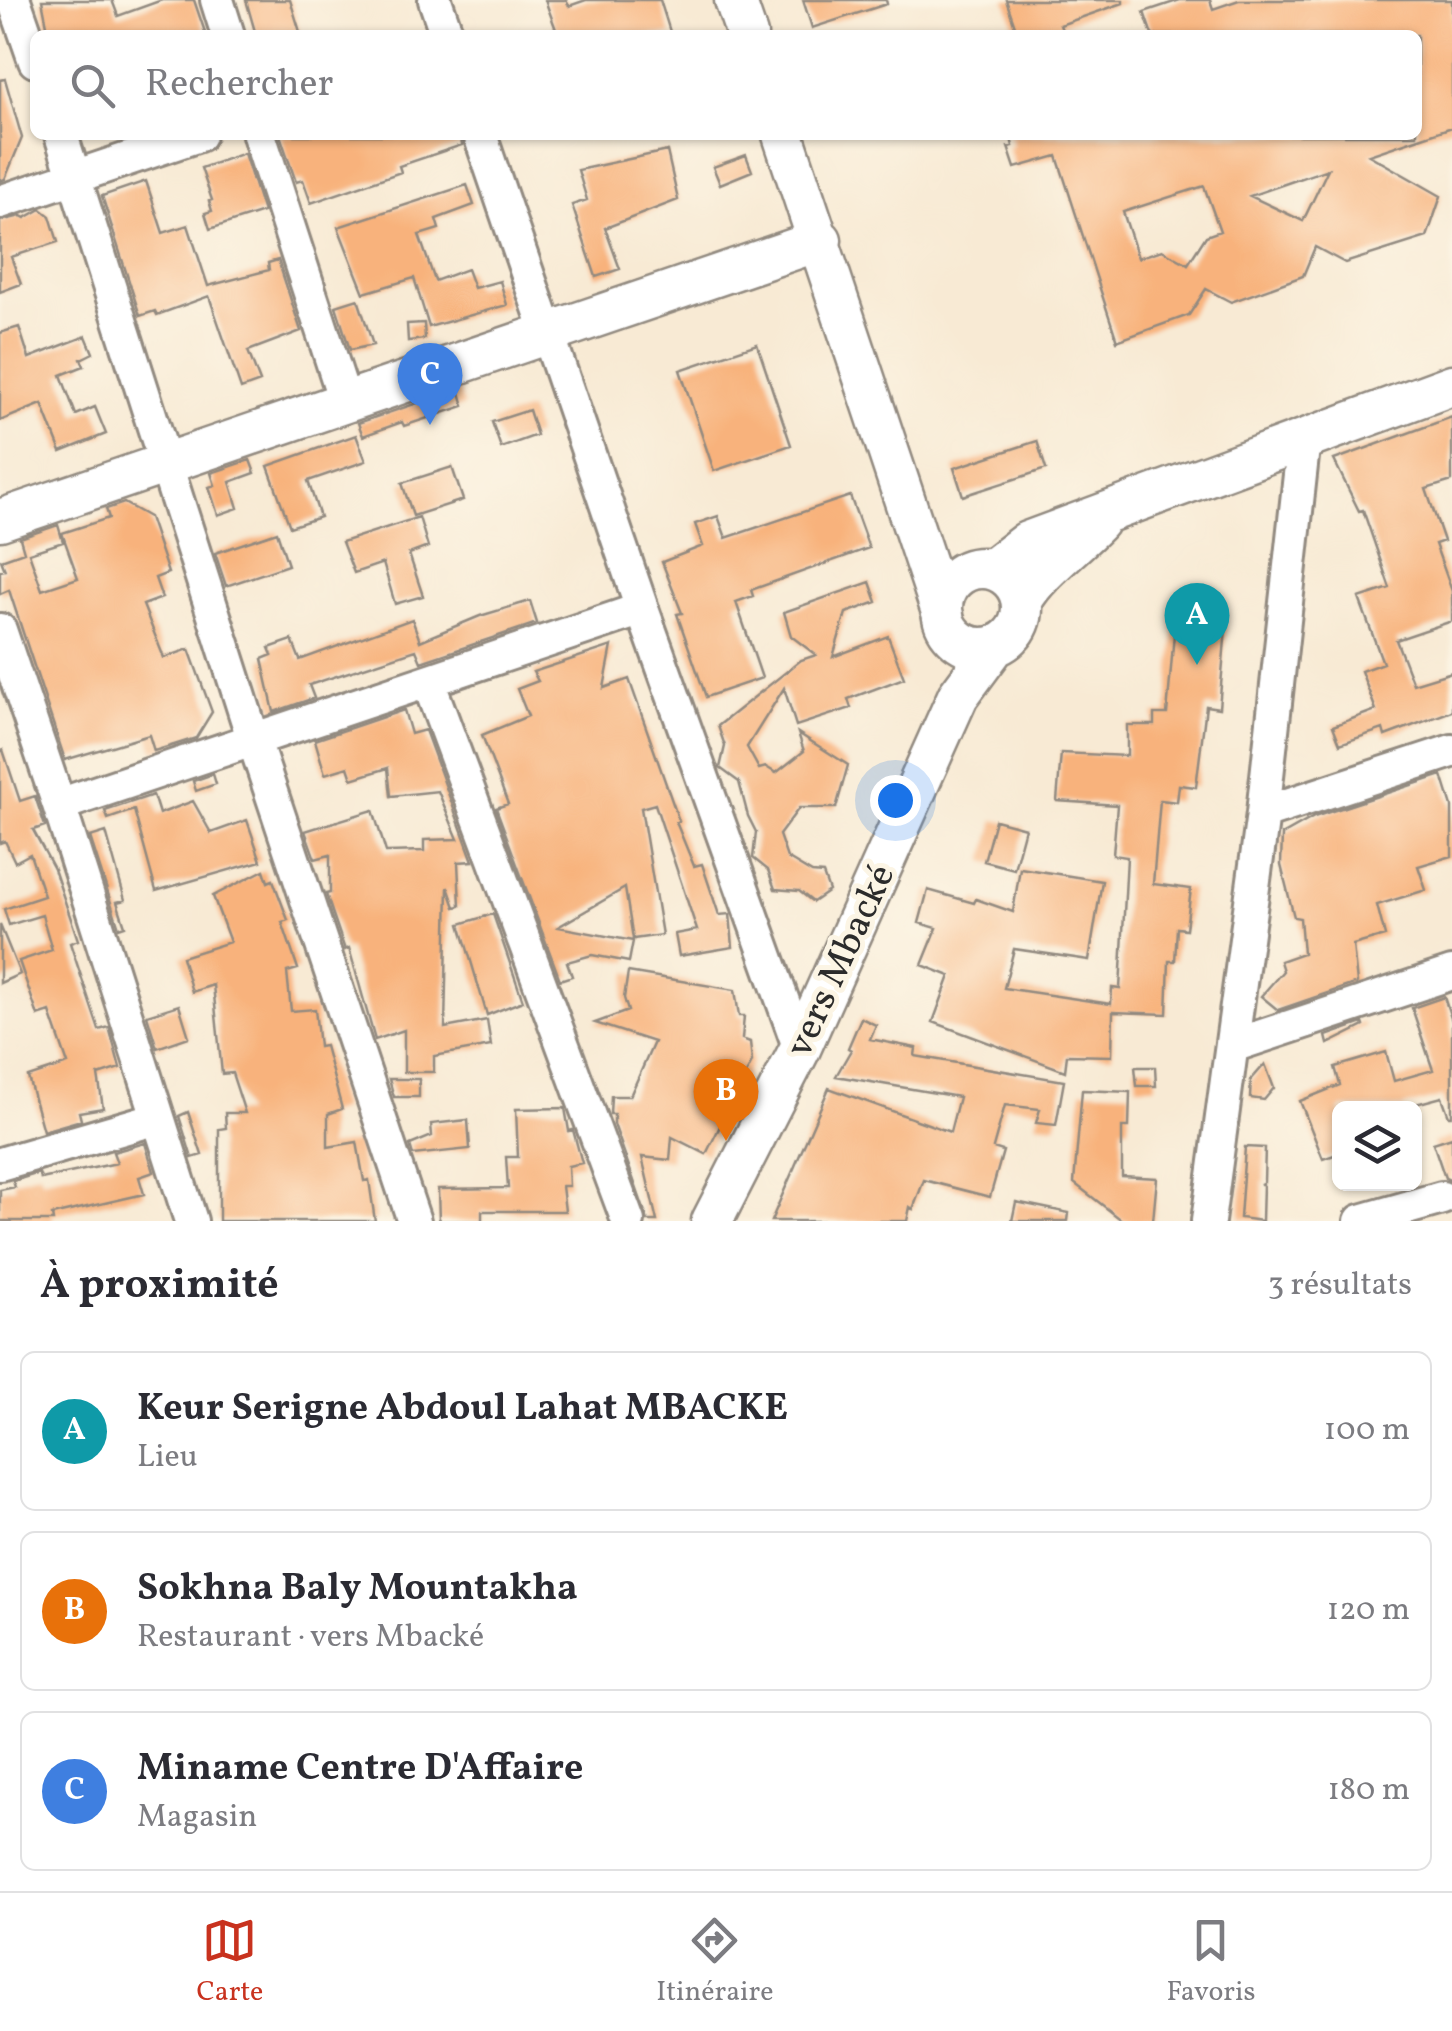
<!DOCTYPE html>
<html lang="fr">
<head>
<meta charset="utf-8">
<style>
  :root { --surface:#fff; --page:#f2f2f3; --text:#2b2b33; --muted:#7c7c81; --line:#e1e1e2; --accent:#c8321e }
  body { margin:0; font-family:Vollkorn,serif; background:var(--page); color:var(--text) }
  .controls { position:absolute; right:30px; bottom:30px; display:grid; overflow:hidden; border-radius:15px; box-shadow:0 2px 8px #0004 }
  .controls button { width:90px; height:90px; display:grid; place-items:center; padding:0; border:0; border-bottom:2px solid var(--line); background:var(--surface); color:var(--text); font:50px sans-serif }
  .you { position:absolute; left:895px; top:800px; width:35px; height:35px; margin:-25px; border:8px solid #fff; border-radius:50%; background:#1a73e8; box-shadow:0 0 0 15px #1a73e833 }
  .badge { display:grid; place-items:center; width:65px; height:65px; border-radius:50%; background:var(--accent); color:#fff; font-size:32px; font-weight:700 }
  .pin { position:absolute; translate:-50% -82px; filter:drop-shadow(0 2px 5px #0008) }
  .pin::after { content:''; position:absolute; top:52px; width:35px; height:30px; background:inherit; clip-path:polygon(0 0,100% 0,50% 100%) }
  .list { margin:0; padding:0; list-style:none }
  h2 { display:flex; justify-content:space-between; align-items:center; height:130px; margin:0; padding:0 40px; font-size:42px }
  h2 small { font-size:32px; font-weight:400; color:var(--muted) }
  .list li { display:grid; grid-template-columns:65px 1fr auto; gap:30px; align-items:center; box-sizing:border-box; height:160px; margin:0 20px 20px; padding:0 20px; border:2px solid var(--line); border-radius:15px }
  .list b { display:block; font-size:38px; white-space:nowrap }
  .list p { margin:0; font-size:32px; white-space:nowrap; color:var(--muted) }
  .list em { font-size:32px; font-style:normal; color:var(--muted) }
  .icon { flex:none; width:55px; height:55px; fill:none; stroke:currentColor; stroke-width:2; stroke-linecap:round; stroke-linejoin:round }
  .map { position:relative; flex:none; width:1452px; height:1221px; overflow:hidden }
  .search { position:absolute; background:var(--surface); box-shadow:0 2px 8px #0004; left:30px; right:30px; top:30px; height:110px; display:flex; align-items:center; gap:25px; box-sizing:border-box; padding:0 35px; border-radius:15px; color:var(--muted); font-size:38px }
  .sheet { height:670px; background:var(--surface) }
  nav { display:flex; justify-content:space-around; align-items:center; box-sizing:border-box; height:140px; border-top:2px solid var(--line); background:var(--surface); font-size:28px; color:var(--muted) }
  nav a { display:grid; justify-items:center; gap:5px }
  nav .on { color:var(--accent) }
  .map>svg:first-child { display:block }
</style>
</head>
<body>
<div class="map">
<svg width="1452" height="1221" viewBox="0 0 1452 1221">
  <rect width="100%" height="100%" fill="#fcf5e5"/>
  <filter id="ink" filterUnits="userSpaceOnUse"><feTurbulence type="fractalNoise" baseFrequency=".01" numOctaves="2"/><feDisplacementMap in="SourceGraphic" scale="20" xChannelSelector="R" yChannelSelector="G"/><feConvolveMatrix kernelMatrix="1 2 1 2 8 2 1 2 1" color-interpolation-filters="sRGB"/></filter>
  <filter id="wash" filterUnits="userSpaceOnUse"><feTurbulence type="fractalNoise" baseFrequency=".0048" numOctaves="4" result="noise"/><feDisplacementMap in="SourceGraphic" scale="40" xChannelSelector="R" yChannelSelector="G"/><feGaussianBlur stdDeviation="2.25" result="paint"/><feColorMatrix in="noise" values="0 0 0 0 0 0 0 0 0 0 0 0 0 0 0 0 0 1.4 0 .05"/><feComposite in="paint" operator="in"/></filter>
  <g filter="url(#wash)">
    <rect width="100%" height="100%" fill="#f8ead4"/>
    <g id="blocks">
      <path fill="#f8b27b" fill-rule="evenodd" d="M42,0H112L118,16L162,0H194L206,35H49Z
        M246,0H290L301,35H256Z
        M545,0H566L569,6L586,0H660L671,35H558Z
        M803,0H886L887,4L812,28Z
        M1006,0H1123V3L1060,25L1064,35H1018Z
        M1180,0H1210L1213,9L1239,0H1452V127L1369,155L1441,196L1427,237L1345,263L1315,247L1303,276L1231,302L1206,289L1189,315L1117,341L1057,156L1015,168L1008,147L1013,146L1010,135H1417V35H1152L1144,12ZM1328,169L1303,221L1250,196ZM1204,186L1220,231L1206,236L1188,264L1162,250L1138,258L1123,212Z
        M5,79L22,138L5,179L0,181V80Z
        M280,135H460L462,145L399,166L401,172L311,203L303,180L296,182Z
        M667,151L678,200L605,228L620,269L596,277L572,205L587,200L578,170Z
        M244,153L263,212L210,229L205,213L212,211L209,201L212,200L201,168Z
        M746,155L752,171L720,184L713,167Z
        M146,181L163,233L188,225L208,286L269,270L268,263L278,260L301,331L248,351L260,382L241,389L209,296L157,315L155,311L140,316L102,196Z
        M467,185L474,205L436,219L439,229L419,235L435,281L467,269L474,288L500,281L507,305L429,327L414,278L364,293L338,227Z
        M41,209L50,216L58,242L11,257L21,284L0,292V221L21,216L25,218Z
        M358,299L373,345L350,350L336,306Z
        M424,323L425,339L408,341L407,324Z
        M19,327L29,358L86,336L93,353L81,359L84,366L61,375L76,415L95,407L106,434L61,452L42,404L0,421V333Z
        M757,344L791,445L714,471L680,370Z
        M459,389L464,406L404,426L402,422L363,436L358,423Z
        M529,410L537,435L501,448L492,422Z
        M1452,417V481L1426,489L1444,541L1435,544L1452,591V621L1396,640L1413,684L1452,672V711L1385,736L1383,729L1340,744L1333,726L1376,710L1361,671L1383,663L1359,598L1390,588L1363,510L1359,511L1334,460Z
        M356,435L366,461L308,481L320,517L290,527L268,466Z
        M1037,441L1046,469L963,496L954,468Z
        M250,460L255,473L230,482L238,508L218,515L209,487L215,485L211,473Z
        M452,467L463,500L413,516L402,483Z
        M850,496L869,548L751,590L753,596L736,602L762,678L706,697L677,614L682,613L662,562L703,546L695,524L718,516L726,538Z
        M124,503L149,517L168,573L155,578L162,598L143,605L164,658L189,649L212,712L196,738L174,745L154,751L149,735L65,760L9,590L0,594V571L5,570L1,560L24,552L20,538L58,525L63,542L29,553L42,590L78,578L62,533L109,518L106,509Z
        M419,517L428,547L409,554L423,596L395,604L383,563L354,573L342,542Z
        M277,532L288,565L226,586L215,553Z
        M870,582L877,602L846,613L833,657L888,636L904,678L848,699L851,708L796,726L784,688L747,747L759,769L766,767L776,773L804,751L798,733L848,765L836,808H799L779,835L787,858L812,873L823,874L829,891L813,902L799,891L775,889L768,870L753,858L756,832L748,816L739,782L720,768L725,746L718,726L801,660L816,655L791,636L784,612Z
        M530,601L537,623L421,662L416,650L309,685L314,698L274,712L262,659L272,655L269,648L292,640L300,660L412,619L420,641L480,616Z
        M1175,622L1226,628L1219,708L1206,706L1196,787L1179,785L1177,802L1160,800L1153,884L1191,889L1186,929L1177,928L1175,961H1169L1167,1014L1113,1012L1112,1056L1067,1055L1065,1071L933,1022L950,976L922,965L937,928L919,923L928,890L974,903L976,899L1013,912L1020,868L1102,881L1089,960L1014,949L1004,988L1111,1004L1112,988L1120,989L1127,857L1113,855L1117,805L1057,801L1061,753L1127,756V725H1154V714H1167Z
        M612,646L604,688L629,679L679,821L676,822L694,866L702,864L719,915L730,914L733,947L679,956L675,934L697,930L655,804L641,808L662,935L633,939L625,888L558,927L633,941L629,962L592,955L567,962L572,976L560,980L496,808L508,804L482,735L528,716L517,689L538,681L533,672Z
        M404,710L411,734L425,730L473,861L458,862L460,906L455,907L448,887L445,1028L487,1020L491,1046L434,1056V1072H404V1030L375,1040L349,948L345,950L326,894L330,893V855L315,859L305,831L373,810L386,852L424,851V840L458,839L438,791L391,796L388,768L352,779L348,767L325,774L315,740Z
        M3,750L20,801L35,796L45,826L33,830L54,869L78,940L70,943L99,1030L109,1027L120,1068L98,1075L103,1108L79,1112L81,1120L43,1131L28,1077L68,1064L50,1012L38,1016L19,961L52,950L42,915L9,925L4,909L44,896L30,854L15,862L5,841L0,843V751Z
        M213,774L216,784L196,791L193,781Z
        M1442,775L1452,807V856L1418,866L1426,890L1377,905L1385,936L1353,945L1357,983L1278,1010L1261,996L1283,971L1280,961L1303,953L1300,918L1294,917L1281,865L1282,835L1314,817Z
        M153,795L159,814L193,801L211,833L247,820L261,861L156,891L134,810L108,819L105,811Z
        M995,820L1025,828L1014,869L984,861Z
        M106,832L125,900L117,902L125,926L119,928L90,837Z
        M264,870L268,882L273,880L288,920L282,922L298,969L287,972L291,1011L315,1009L319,1047L325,1046L342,1109L328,1114V1147L357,1142L364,1181L369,1180L375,1221H219V1129L226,1128L225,1113H245L232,1073L222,1074L213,985L192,992L182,957L230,942L213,896Z
        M493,914L523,1001L487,1015L460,924Z
        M0,925L20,974L0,983Z
        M628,972L735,990L739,1016H744L742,1039L750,1042L752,1062L706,1154L672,1137L670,1160L642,1157L657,1221H648L614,1124V1114H610L611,1096H630L654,1042L595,1023L628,1011L624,998Z
        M1444,997L1452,1021V1116H1449L1442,1097L1401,1108H1340V1153L1323,1159L1300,1101L1340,1085L1335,1067L1386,1052L1394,1081L1433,1070L1412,1008Z
        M179,1005L189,1037L157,1048L147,1015Z
        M861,1018L876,1025L870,1039L916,1048L915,1056L1064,1081L1056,1125L1036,1123L1040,1109L1005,1105L993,1148L1003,1151L990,1197L924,1180L913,1209L910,1207L907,1221H771L829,1088L950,1132L959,1097L836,1076L851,1050L848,1048Z
        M1363,1023L1364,1026L1328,1044L1326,1036Z
        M1265,1064L1274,1088L1264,1100L1250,1098L1251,1080Z
        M1135,1067H1155L1156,1086H1137Z
        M389,1079H419V1097H394Z
        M1082,1090L1130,1092L1129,1127H1122V1176L1157,1178L1153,1221H1123L1074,1183Z
        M565,1108L569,1131L573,1130L582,1163L568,1166L569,1186H562L565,1211H482V1221H439L438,1189L508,1188L506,1157H518L516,1109Z
        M188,1112L202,1155L192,1158L179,1116Z
        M468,1120L470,1149L413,1155L410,1145L432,1136L431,1124Z
        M1452,1137V1181L1445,1178L1433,1143Z
        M145,1143L154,1172L139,1177L144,1194L52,1215L53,1221H0V1190L15,1187L13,1181L39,1173L41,1179L117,1163L113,1152Z
        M1245,1147L1265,1148L1264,1182L1260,1184H1263L1262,1221L1240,1218Z
        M1016,1202L1069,1213L1068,1221H1012Z"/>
    </g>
  </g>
  <g filter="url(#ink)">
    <use href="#blocks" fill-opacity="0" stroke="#928a80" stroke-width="2.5"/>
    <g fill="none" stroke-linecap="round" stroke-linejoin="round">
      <defs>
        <path id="minor" d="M14,0L35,61
          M217,0L228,35
          M435,0L447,35
          M61,135L253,738L414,1221
          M259,135L345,401
          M480,135L642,609L800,1049
          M0,202L199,135
          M0,630L59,805L191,1221
          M428,681L628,1221
          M59,805L642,609
          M1263,813L1452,751
          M1232,1046L1452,973
          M0,1164L158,1118
          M1208,1221L1263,813L1304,438
          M1361,1221L1442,1198"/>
        <path id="major" d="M735,0L747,35
          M783,135L943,615
          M0,520L821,240
          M942 608a40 40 0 1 1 80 0a40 40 0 1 1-80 0Z
          M992,569L1027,542L1452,385
          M1022,601C1035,575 1076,545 1098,522
          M712,1221L800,1049L958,696L995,646"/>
      </defs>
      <use href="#minor" stroke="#928a80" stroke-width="38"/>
      <use href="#major" stroke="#928a80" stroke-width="45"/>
      <use href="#minor" stroke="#fff" stroke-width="32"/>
      <use href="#major" stroke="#fff" stroke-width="40"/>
    </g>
  </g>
  <g text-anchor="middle" stroke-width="10" stroke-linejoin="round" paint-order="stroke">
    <g font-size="38" fill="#2b2b2b" stroke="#fcf5e5">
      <text transform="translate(839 960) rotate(-65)" y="13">vers Mbacké</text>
    </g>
  </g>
</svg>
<div class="controls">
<button><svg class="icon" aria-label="layers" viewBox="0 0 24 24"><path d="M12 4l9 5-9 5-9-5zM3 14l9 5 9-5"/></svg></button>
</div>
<div class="you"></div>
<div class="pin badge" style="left:1197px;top:665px;background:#0f9aa8">A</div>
<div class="pin badge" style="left:726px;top:1141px;background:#e8710a">B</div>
<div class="pin badge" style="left:430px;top:425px;background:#3f7fe0">C</div>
<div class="search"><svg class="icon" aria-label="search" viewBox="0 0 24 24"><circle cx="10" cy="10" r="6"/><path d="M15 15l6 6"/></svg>Rechercher</div>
</div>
<section class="sheet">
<h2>À proximité<small>3 résultats</small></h2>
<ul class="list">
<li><span class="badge" style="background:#0f9aa8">A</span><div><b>Keur Serigne Abdoul Lahat MBACKE</b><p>Lieu</p></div><em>100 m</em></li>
<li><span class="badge" style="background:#e8710a">B</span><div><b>Sokhna Baly Mountakha</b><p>Restaurant · vers Mbacké</p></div><em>120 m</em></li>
<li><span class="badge" style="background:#3f7fe0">C</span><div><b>Miname Centre D'Affaire</b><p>Magasin</p></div><em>180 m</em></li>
</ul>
</section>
<nav>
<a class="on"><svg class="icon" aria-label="map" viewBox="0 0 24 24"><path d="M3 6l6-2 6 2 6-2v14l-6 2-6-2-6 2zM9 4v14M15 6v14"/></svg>Carte</a>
<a><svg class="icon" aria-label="directions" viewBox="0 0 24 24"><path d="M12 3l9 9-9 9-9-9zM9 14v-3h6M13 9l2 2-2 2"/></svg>Itinéraire</a>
<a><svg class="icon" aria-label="saved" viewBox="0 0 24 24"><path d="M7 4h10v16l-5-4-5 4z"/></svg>Favoris</a>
</nav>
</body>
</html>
